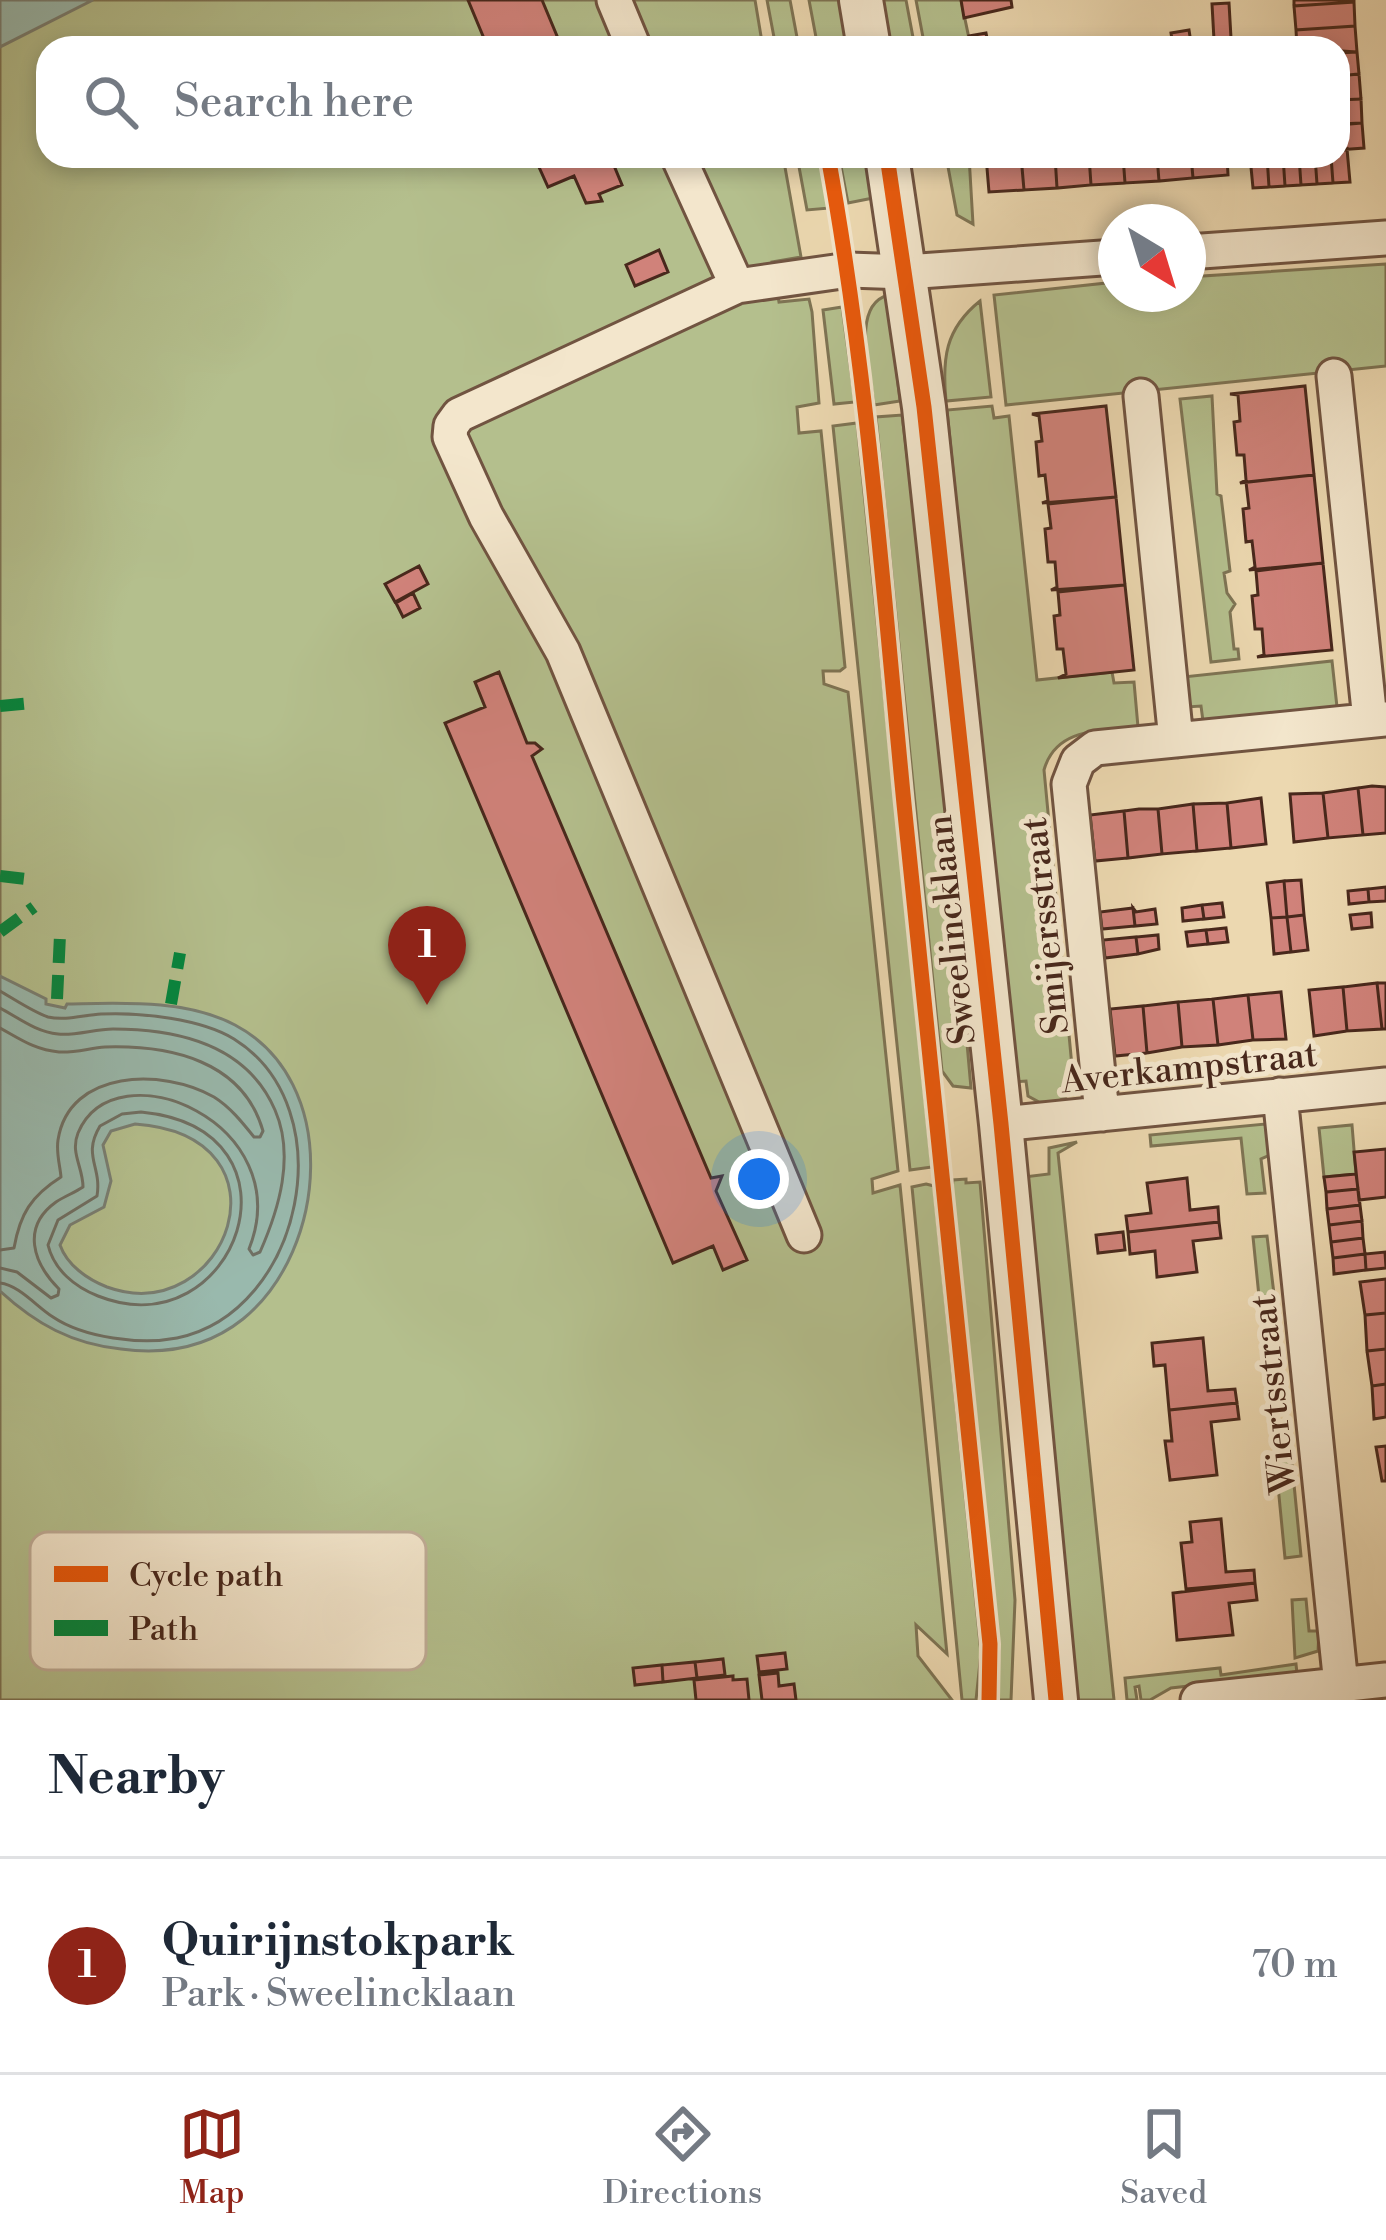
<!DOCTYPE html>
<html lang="en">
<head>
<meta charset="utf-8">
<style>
  :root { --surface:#fff; --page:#f2f2f3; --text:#1f2937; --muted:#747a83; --line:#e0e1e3; --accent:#8f2418 }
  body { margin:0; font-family:"Libre Bodoni",serif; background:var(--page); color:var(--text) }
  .compass { position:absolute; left:1098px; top:204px; width:108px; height:108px; border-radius:50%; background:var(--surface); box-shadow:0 6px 18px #0003; rotate:142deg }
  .you { position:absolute; left:759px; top:1179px; width:42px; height:42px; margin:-30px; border:9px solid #fff; border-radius:50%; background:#1a73e8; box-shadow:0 0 0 18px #1a73e833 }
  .badge { display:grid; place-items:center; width:78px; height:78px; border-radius:50%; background:var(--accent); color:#fff; font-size:39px; font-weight:700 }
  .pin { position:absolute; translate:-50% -99px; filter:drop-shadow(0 3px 6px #0008) }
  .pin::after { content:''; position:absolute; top:63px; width:42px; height:36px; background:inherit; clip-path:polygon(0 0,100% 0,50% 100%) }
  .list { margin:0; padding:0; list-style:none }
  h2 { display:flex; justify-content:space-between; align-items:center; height:156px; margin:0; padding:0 48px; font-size:51px }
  h2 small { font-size:39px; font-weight:400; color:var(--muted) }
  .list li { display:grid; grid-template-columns:78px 1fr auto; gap:36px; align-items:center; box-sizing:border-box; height:216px; padding:0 48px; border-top:3px solid var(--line) }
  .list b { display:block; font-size:45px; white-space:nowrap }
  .list p { margin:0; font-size:39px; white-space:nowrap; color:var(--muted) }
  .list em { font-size:39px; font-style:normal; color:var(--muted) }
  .icon { flex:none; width:66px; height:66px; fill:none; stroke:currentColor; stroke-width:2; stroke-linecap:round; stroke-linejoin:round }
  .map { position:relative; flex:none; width:1386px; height:1700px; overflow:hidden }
  .search { position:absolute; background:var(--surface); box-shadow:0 6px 18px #0003; left:36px; right:36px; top:36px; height:132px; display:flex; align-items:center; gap:30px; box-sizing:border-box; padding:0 42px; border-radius:36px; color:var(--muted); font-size:45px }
  .sheet { height:372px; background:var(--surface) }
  nav { display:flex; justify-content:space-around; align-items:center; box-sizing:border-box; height:168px; border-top:3px solid var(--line); background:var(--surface); font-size:33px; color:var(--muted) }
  nav a { display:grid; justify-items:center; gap:6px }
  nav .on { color:var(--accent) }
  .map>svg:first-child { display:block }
</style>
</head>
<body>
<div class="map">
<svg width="1386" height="1700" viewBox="0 0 1386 1700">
  <rect width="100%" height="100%" fill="#ecd8b0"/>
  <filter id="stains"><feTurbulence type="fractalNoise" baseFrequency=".00167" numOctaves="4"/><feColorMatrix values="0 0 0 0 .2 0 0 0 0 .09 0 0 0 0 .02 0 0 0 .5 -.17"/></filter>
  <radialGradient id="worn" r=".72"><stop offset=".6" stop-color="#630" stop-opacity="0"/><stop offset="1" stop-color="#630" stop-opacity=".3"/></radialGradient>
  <path fill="#b4bf8d" stroke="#7e7454" stroke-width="3" d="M0,0H755L763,48H48V156H783L801,257L772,262L779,302L809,299L812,312L819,403L797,407L799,433L821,431L845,667L840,671H823L824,684L848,692L898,1171L872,1179L873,1193L900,1185L947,1654L916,1625L918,1656L952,1700H0Z
    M767,0H790L799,48H776Z
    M809,0H840L847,48H818Z
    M882,0H906L915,48H891Z
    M916,0H961L971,48H925Z
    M797,156H820L830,208L807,210Z
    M839,156H865L873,198L848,203Z
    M946,156H969L973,224L957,215Z
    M1386,264V366L1006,405L994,295L1116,282V294H1188V277Z
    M888,295L900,401L874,405C871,373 850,306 888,295Z
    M980,301L991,397L946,401C942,359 945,329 980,301Z
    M842,307L855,402L834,404L823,310Z
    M1212,396L1217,494L1221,496L1230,571L1224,573L1227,593L1235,604L1230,612L1234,649H1238L1239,659L1211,662L1180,399Z
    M992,406L994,418L1009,416L1037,680L1112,672L1114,683L1134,682L1138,727C1101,731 1056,727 1044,770L1073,1077L1068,1095L1056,1103L1039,1102L1028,1096L1026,1081L1014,1082L947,410Z
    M902,415L933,663L971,1088L953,1086L942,1071L876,417Z
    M857,423L932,1167L910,1170L833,426Z
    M1332,661L1337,707L1203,721L1201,706L1187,707L1183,677Z
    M1265,1124L1272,1154L1261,1159L1265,1193L1247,1194L1241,1138L1151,1146L1150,1135Z
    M1352,1125L1356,1174L1324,1177L1319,1128Z
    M1077,1142L1058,1153L1114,1700H1076L1024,1177L1049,1174V1148Z
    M966,1179V1183L980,1182L1015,1600L1011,1700H996L999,1651L952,1189L953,1180Z
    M926,1184L934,1186L981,1653L976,1700H962L912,1187Z
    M1267,1236L1280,1344L1264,1346L1253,1237Z
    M1288,1423L1301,1556L1285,1558L1272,1424Z
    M1306,1599L1309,1631H1319L1318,1651L1295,1658L1292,1600Z
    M1296,1664L1297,1674L1171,1688L1150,1700H1141L1139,1686L1135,1687L1137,1700H1127L1125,1678L1220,1668L1221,1675Z"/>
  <path fill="#99b9ad" stroke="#797f73" stroke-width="3" fill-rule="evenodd" d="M0,0H93L0,47Z
    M0,976L46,999V1004L65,1008L67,1004C122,1003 186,999 235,1025C341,1081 328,1250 243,1319C208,1347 165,1355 121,1349C72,1344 36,1324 0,1291ZM135,1124C300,1136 226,1330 107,1287C87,1279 67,1265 60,1245L70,1225L104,1207L111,1181L103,1145L111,1131Z"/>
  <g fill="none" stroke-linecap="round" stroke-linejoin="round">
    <path stroke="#707064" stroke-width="3" d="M0,991C14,999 33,1012 48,1017C65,1021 84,1015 101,1014C140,1012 202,1019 234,1039C345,1108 303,1312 177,1338C141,1345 84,1338 53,1317C37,1307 19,1285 0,1283
      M0,1008C19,1018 36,1032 58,1034C75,1036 95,1029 113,1029C178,1029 247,1045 275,1110C295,1156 279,1209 260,1252L253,1255L249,1249C299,1123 115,1045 78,1133C70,1153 83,1167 83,1187C74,1193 65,1196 56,1202C21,1227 33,1263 59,1289L58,1295L51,1298L17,1272L0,1268
      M0,1028C20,1039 35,1050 59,1052C75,1053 90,1048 105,1047C171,1045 243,1061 263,1131L260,1137H254C242,1122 230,1107 214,1097C163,1068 69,1069 58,1140C56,1153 60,1165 61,1177C31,1196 20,1214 14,1248L0,1250
      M141,1112C316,1129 236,1351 98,1296C75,1287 54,1270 48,1245L58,1220L97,1196C102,1166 82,1156 100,1126L122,1114Z"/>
  </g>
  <path fill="#d0827a" stroke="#48281c" stroke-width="3" d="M468,0H542L562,48H488Z
    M961,0H1011L1012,7L964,18Z
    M1294,0H1354V2L1294,6Z
    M1354,2L1355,26L1296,30L1294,6Z
    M1229,3L1231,38L1214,40L1212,4Z
    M1355,26L1357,52L1297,48L1296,30Z
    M1189,30L1191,43L1173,46L1171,33Z
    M986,33L989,48H971L969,36Z
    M1357,52L1359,74L1338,76V53Z
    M1359,74L1361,99L1338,100V76Z
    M1361,99L1362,123L1338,124V100Z
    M1362,123L1364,148L1338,150V125Z
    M1347,149L1350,182L1333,183L1331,156Z
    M534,156H610L622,185L599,194L602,201L586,203L574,176L548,187Z
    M986,156H1021L1024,190L989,192Z
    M1021,156H1055L1057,188L1024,190Z
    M1055,156H1089L1091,185L1057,188Z
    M1089,156H1123L1125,183L1091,185Z
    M1123,156H1157L1159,181L1125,183Z
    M1157,156H1191L1193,178L1159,181Z
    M1191,156H1227L1228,175L1193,178Z
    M1267,156H1283L1285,186L1269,187Z
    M1267,156L1269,187L1253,188L1250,157Z
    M1283,156H1299L1301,185L1285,186Z
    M1299,156H1315L1317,184L1301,185Z
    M1315,156H1331L1333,183L1317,184Z
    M659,250L668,272L635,286L626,265Z
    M1305,386L1314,475L1240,483L1246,480L1244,455H1237L1234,422L1240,421L1238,395L1230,394Z
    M1106,406L1116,497L1042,503L1048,501L1045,475L1039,476L1036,442L1042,441L1039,416L1032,414Z
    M1314,475L1323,563L1249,570L1255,567L1252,541L1246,542L1243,509L1249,508L1246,482Z
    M1116,497L1125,585L1051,590L1057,587L1055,562H1048L1045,529L1051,528L1048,504Z
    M1323,563L1332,650L1257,657L1264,655L1262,629H1255L1252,596L1258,595L1256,571Z
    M419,566L428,584L395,602L385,584Z
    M1125,585L1134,670L1058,678L1066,674L1063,649H1057L1054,616L1060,615L1058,592Z
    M413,593L420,608L403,617L396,603Z
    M499,672L527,743H535L542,749L532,756L711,1178L722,1176L716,1191L747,1260L723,1270L713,1246L673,1263L445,723L485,707L475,682Z
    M1372,786L1386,787V833L1363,835L1358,788Z
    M1358,788L1363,835L1328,838L1323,793Z
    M1323,793L1328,838L1294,842L1290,794Z
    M1261,798L1266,844L1231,848L1227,803Z
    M1227,803L1231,848L1197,851L1193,804Z
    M1193,804L1197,851L1162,854L1158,809Z
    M1139,809H1158L1162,854L1128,858L1124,811Z
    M1124,811L1128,858L1095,861L1090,815Z
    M1301,880L1304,915L1287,917L1284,881Z
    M1284,881L1287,917L1271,918L1267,883Z
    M1386,887V901L1369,902L1368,889Z
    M1368,889L1369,902L1349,904L1348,891Z
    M1222,903L1224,917L1204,919L1202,905Z
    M1202,905L1204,919L1183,921L1182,908Z
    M1133,908L1135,926L1102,929L1100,912Z
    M1133,908L1136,912L1155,909L1157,924L1135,926Z
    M1371,913L1372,927L1352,929L1350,915Z
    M1304,915L1308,950L1291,952L1287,917Z
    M1287,917L1291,952L1274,954L1271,918Z
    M1226,928L1228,942L1208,944L1206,930Z
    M1206,930L1208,944L1188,946L1186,932Z
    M1158,935L1159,949L1138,954L1136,937Z
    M1136,937L1138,954L1105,958L1103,940Z
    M1377,983H1386V1029H1382Z
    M1377,983L1382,1029L1347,1031L1343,987Z
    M1343,987L1347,1031L1314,1036L1309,990Z
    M1281,992L1286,1039L1253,1040L1248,995Z
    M1248,995L1253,1040L1218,1045L1213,999Z
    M1213,999L1218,1045L1182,1047L1178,1002Z
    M1178,1002L1182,1047L1147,1053L1143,1006Z
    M1143,1006L1147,1053L1115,1056L1110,1009Z
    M1386,1149V1197L1359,1200L1354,1152Z
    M1356,1174L1358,1189L1326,1192L1324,1177Z
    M1187,1178L1190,1210L1218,1207L1219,1222L1128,1232L1126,1216L1151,1213L1147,1183Z
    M1358,1189L1360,1205L1327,1209L1326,1192Z
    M1360,1205L1362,1221L1329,1225L1327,1209Z
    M1362,1221L1363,1238L1331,1242L1329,1225Z
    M1219,1222L1221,1238L1193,1241L1197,1272L1157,1277L1155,1251L1130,1254L1128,1232Z
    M1123,1232L1125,1250L1098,1253L1096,1235Z
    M1363,1238L1365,1254L1333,1258L1331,1242Z
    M1385,1252L1386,1268L1366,1270L1365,1254Z
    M1365,1254L1366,1270L1334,1274L1333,1258Z
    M1386,1279V1313L1365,1315L1360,1282Z
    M1386,1313V1349L1367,1351L1365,1315Z
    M1203,1338L1208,1391L1235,1389L1237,1403L1169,1410L1165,1365L1154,1366L1152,1343Z
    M1386,1349V1384L1372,1386L1367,1351Z
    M1386,1384V1417L1374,1419L1372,1386Z
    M1237,1403L1239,1419L1211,1422L1217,1475L1170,1480L1165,1441H1172L1169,1410Z
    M1386,1446V1481H1382L1376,1447Z
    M1221,1519L1226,1572L1254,1570L1255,1583L1186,1589L1181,1543L1192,1542L1190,1522Z
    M1255,1583L1257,1600L1229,1603L1233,1635L1177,1640L1173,1593Z
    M785,1653L787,1669L759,1672L757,1656Z
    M723,1659L725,1675L697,1678L695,1662Z
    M695,1662L697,1678L663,1682L662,1665Z
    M662,1665L663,1682L635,1685L633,1668Z
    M778,1673L779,1686L794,1684L796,1700H762L759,1675Z
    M733,1676V1680L747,1679L749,1700H696L694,1680Z"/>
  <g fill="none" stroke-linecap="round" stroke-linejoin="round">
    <defs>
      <path id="minor" d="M614,0L634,48
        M678,156L737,286L459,415L451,426L450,437L486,516L563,652L804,1235
        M1188,252L1386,238
        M737,286L849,270L906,272L1116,257
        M1334,376L1370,720
        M1141,396L1176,740
        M1280,1095L1341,1685
        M1102,1114L1069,784L1078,761L1095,748L1386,719
        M1001,1124L1386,1085
        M1198,1700L1386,1680"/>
      <path id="tertiary" d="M861,0L869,48
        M887,156L924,407L1001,1124L1056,1700"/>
    </defs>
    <use href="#minor" stroke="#715441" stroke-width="39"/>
    <use href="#tertiary" stroke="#715441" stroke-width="48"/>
    <use href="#minor" stroke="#f3e6cc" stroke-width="33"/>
    <use href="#tertiary" stroke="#f3e6cc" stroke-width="42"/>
    <path stroke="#00873e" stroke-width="12" stroke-dasharray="24 12" stroke-linecap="butt" d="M0,706L31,703
      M0,876L26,879
      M0,932L34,907
      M57,999L60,935
      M171,1004L180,953"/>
    <defs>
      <path id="cycleway" d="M828,156C867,370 883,588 904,804C931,1084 960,1364 990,1644L989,1700
        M887,156L924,407L1001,1124L1056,1700"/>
    </defs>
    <use href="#cycleway" stroke="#f3e6cc" stroke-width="22"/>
    <use href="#cycleway" stroke="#e8590c" stroke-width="15"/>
  </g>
  <g text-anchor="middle" stroke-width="10" stroke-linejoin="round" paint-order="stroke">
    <g font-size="36" fill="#48281c" stroke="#f3e6cc">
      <text transform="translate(1044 926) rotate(-96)" y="13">Smijersstraat</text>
      <text transform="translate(950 930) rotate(-96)" y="13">Sweelincklaan</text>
      <text transform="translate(1189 1066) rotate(-6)" y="13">Averkampstraat</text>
      <text transform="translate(1272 1394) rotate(-96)" y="13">Wiertsstraat</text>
    </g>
  </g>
  <rect x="30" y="1532" width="396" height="138" rx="18" fill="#f3e6cc" stroke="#c0ad97" stroke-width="3"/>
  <rect x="54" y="1566" width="54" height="16" fill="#e8590c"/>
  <rect x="54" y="1620" width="54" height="16" fill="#00873e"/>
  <g font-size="33" fill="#48281c">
    <text x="129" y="1586">Cycle path</text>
    <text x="129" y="1640">Path</text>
  </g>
  <rect width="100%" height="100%" filter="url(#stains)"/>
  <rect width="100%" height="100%" fill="url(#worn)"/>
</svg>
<svg class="compass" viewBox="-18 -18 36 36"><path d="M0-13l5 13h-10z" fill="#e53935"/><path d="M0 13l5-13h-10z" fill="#747a83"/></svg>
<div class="you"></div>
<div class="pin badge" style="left:427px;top:1005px">1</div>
<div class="search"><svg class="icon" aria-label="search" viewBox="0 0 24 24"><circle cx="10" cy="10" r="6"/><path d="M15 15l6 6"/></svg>Search here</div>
</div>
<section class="sheet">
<h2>Nearby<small></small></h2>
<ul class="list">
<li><span class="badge">1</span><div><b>Quirijnstokpark</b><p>Park · Sweelincklaan</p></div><em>70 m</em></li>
</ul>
</section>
<nav>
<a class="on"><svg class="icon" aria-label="map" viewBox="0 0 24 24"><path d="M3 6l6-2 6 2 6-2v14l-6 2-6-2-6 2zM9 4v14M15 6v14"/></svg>Map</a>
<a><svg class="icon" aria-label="directions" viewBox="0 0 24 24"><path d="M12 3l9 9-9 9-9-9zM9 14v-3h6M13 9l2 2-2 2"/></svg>Directions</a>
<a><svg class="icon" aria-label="saved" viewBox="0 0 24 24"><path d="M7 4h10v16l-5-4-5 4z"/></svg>Saved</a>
</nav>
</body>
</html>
